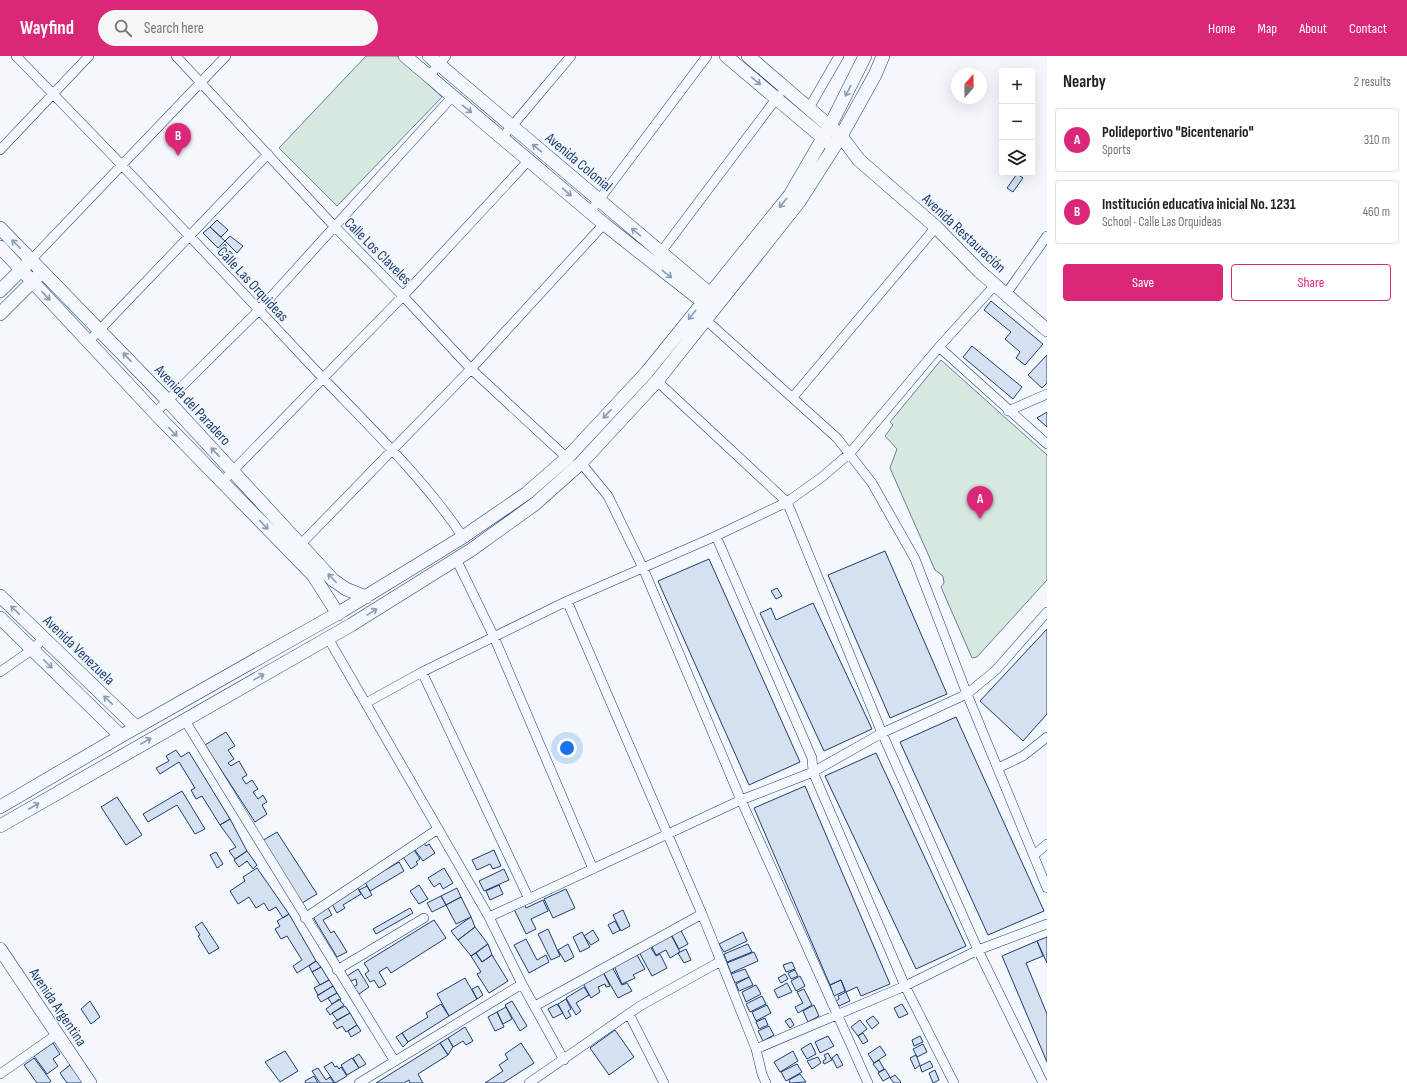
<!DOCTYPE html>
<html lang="en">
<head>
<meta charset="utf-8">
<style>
  :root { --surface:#fff; --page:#f6f6f6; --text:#202124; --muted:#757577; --line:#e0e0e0; --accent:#db2777 }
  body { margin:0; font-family:"Sofia Sans Condensed",sans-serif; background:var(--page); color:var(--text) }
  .controls { position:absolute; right:12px; top:12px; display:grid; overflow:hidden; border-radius:4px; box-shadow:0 4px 16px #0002 }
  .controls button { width:36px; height:36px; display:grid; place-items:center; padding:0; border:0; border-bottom:1px solid var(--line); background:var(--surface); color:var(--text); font:20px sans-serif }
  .compass { position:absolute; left:951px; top:12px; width:36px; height:36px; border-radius:50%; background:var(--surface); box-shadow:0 4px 16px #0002; rotate:20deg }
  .you { position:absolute; left:567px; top:692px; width:14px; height:14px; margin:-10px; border:3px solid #fff; border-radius:50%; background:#1a73e8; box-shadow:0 0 0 6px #1a73e833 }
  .badge { display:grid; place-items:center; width:26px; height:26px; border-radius:50%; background:var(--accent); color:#fff; font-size:13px; font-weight:700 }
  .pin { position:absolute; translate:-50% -33px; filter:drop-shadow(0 1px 2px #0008) }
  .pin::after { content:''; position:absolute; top:21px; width:14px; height:12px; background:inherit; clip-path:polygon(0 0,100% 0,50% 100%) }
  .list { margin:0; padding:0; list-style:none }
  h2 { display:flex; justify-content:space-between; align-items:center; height:52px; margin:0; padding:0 16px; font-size:17px }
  h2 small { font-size:13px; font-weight:400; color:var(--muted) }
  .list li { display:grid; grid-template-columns:26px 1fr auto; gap:12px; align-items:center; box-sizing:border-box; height:64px; margin:0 8px 8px; padding:0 8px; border:1px solid var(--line); border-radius:4px }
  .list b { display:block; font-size:15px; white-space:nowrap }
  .list p { margin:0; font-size:13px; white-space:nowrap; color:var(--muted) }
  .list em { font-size:13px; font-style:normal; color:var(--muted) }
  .actions { display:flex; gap:8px; padding:12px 16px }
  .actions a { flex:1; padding:9px 0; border:1px solid var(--accent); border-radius:4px; text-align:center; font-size:14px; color:var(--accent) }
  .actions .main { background:var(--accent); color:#fff }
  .icon { flex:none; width:22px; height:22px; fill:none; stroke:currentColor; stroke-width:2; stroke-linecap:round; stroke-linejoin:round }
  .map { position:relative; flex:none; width:1047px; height:1027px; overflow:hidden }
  header { display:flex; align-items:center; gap:24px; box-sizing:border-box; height:56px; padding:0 20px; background:var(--accent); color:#fff }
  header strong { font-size:19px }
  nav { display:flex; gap:22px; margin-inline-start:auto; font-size:14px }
  .search { width:280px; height:36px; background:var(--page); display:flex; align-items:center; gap:10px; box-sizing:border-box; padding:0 14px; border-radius:22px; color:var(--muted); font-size:15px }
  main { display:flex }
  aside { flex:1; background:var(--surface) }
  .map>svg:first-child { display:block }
</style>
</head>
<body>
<header>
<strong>Wayfind</strong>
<div class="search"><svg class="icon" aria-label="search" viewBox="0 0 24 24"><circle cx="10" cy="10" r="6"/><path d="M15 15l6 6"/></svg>Search here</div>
<nav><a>Home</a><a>Map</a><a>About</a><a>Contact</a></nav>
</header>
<main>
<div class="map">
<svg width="1047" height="1027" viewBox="0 0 1047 1027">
  <rect width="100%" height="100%" fill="#f4f7fb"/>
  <path fill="#d7e8df" stroke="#687fa3" d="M366,0H397L442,41L337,150L279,92Z
    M941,304L1047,399V524L977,601L972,602L941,531L944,527L943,520L935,514L890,412L897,393L885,380L893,369L890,366Z"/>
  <path fill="#d5e0f0" stroke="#1d3f73" d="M1017,118L1023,122L1013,136L1007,132Z
    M217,164L228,174L221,181L210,171Z
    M210,171L225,185L218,192L203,177Z
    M230,180L243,190L237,197L225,185Z
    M225,188L228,193L223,197L219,193Z
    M230,195L234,200L229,205L224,199Z
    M991,245L1043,288L1025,309L1016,302L1020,296L1005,283L1011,276L984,254Z
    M972,290L1022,331L1013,343L963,301Z
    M1047,299V327L1042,332L1028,319Z
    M1047,356V371L1037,362Z
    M885,495L947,638L890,662L828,519Z
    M709,503L800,706L749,729L658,525Z
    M777,532L782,540L776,543L771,535Z
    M813,547L872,673L824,695L760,557L771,552L776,564Z
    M1047,573V658L1023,685L980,645Z
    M956,661L1044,855L988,879L900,686Z
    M226,676L235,690L228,694L234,703L228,707L231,710L239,705L247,719L242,722L246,728L252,724L258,733L253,736L258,743L263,739L267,746L262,749L267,758L255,766L205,689Z
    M176,694L181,701L189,696L230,763L220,769L202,740L196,743L191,734L195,732L179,706L160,718L156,712L169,705L166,700Z
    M876,697L966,890L916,913L825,720Z
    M805,730L890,928L861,940L857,931L846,936L841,924L830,929L754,752Z
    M182,735L205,773L195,778L177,749L148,766L143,758Z
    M117,741L142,779L126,789L101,751Z
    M230,763L247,795L235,803L229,795L236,791L220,769Z
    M277,776L317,838L302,847L262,785Z
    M422,784L426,790L429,788L435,797L423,805L412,790Z
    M412,791L420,803L416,806L418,808L411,813L401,798Z
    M494,794L501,810L493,813L490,808L477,814L472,804Z
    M247,795L257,809L253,813L247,805L239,811L234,804Z
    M216,796L223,808L217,812L210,799Z
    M399,806L404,815L370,835L365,826Z
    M257,812L289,858L283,862L276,851L269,855L264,847L256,852L249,841L238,848L230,835L245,825L243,821Z
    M444,812L453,827L443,833L440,827L434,831L428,822Z
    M504,813L509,824L484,835L479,825Z
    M419,829L428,843L419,848L410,835Z
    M499,829L503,838L490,844L486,835Z
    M367,830L372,839L365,843L359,834Z
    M358,832L361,838L343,849L345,852L337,857L332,848Z
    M457,832L461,841L446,849L441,840Z
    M566,833L575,852L553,862L544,843Z
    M441,840L446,849L432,856L427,847Z
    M461,841L471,861L456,868L446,849Z
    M543,844L548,855L531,863L536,873L526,878L514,853L524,848L526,852Z
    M328,852L332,859L323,864L331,877L334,875L347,896L337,901L313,861Z
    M410,852L413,857L376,878L373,873Z
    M623,854L630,870L621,875L613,859Z
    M289,858L316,905L297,917L293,910L302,904L287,880L281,883L275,873L280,870L277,865Z
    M471,861L475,871L458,884L451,875Z
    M434,864L446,882L391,917L387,911L379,916L386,928L379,932L374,924L370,926L365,918L369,915L364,907Z
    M615,865L620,874L613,878L608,869Z
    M202,866L219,892L209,898L198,880L200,879L195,871Z
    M475,871L488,888L471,900L458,884Z
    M548,873L560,900L551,904L538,878Z
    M680,873L688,888L679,893L671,878Z
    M593,874L599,884L591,889L584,880Z
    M582,876L590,891L580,896L573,881Z
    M743,876L747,885L724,896L719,888Z
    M671,879L680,896L670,902L666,894L656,899L651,889Z
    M1047,881V907L1037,885Z
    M526,883L537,904L546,899L549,906L529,917L514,889Z
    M1037,885L1043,900L1026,907L1047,958V1006L1002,900Z
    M488,888L492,899L482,906L476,897Z
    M568,888L574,901L565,906L558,894Z
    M748,888L752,896L727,906L724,898Z
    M650,890L656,900L660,898L667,912L652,920L639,896Z
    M686,893L691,904L684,907L678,897Z
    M754,896L758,905L731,917L727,907Z
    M476,897L482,906L492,899L508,925L489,937L477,918L481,916L471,900Z
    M637,899L645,913L633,919L635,922L622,928L614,910Z
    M316,905L321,911L312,916L309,910Z
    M792,906L795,913L786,916L783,909Z
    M321,911L329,924L320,929L312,916Z
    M612,911L622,929L627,927L632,935L618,942L603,916Z
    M358,913L369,931L359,938L353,931L357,929L356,923L351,925L347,920Z
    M745,913L749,921L735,927L731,918Z
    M602,914L610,930L606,931L605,928L598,931L600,936L591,942L583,927Z
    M795,914L798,920L791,923L788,917Z
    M785,918L788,923L781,927L778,922Z
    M800,920L805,930L796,935L791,925Z
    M749,921L753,929L739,935L736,928Z
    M465,922L477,943L449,960L437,938Z
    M329,924L333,930L318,939L314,932Z
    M841,924L845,935L834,940L830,929Z
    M787,927L792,936L778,942L774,934Z
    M756,929L761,938L746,946L742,936Z
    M333,930L337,937L321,946L317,940Z
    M478,930L483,939L477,943L472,933Z
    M584,931L589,939L576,947L581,955L576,959L566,942Z
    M804,933L812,949L798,957L795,951L803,947L797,936Z
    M846,936L850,945L839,950L836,945L839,943L838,940Z
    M337,937L341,943L332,948L328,942Z
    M762,940L766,948L750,956L746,948Z
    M339,943L344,949L330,959L326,953Z
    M566,943L571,953L568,955L571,960L566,963L558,948Z
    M90,945L100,961L91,968L81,953Z
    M512,945L527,970L520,975L505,949Z
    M441,948L449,960L408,986L402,977L428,961L426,957Z
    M557,948L563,957L553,962L548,953Z
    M902,948L908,958L899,962L894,952Z
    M767,949L771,957L756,965L752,956Z
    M814,949L819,960L808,966L803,955Z
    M345,950L350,957L337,964L332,957Z
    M506,951L512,963L503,968L497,956Z
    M497,956L504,971L495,975L488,961Z
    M350,957L357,969L346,976L342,970L337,973L333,967Z
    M873,960L879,967L872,973L866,965Z
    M765,962L768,969L759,973L756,966Z
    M790,962L794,969L790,972L785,965Z
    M860,964L867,973L858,980L851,971Z
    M357,969L361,975L351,981L348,975Z
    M769,970L774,979L763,985L758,975Z
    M465,971L473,985L466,989L463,985L453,991L448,982Z
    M615,974L634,1001L609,1019L590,992Z
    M402,977L408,986L403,991L396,981Z
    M863,977L868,985L863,988L858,980Z
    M828,980L834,990L820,997L815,986Z
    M920,980L923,986L914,990L912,984Z
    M448,982L453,991L448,999L440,987Z
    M53,987L60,998L53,1003L58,1010L47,1018L34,1000Z
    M440,987L448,999L418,1018L423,1027H410L409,1024L404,1027H376Z
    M521,987L534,1007L503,1027H485L503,1015L499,1009L508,1003L505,998Z
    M811,987L816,998L807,1003L801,993Z
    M923,988L927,996L917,1001L913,993Z
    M880,990L886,999L874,1007L868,998Z
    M285,995L298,1015L280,1026L265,1006Z
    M793,995L798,1005L780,1016L774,1006Z
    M828,997L832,1004L824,1008L823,1005L826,1003L824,999Z
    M359,998L366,1008L359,1012L353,1002Z
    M837,998L843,1009L837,1012L832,1002Z
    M916,999L920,1009L915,1013L910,1002Z
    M818,1001L821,1007L812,1013L807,1005Z
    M34,1002L51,1025L49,1027H37L24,1009Z
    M352,1002L359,1012L347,1019L341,1009Z
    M879,1004L884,1013L879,1016L873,1008Z
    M930,1005L933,1011L922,1016L920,1010Z
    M332,1006L335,1011L337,1010L339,1013L341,1011L347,1020L335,1027L324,1011Z
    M797,1008L802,1016L786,1025L781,1016Z
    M70,1009L84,1027H67L60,1017Z
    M318,1012L326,1024L330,1021L334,1027H320L312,1015Z
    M885,1013L890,1021L883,1025L878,1017Z
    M935,1014L939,1024L933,1027L929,1017Z
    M800,1018L806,1026L790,1027L789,1024Z
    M895,1019L901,1026L900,1027H894L890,1022Z
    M314,1020L318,1027H306L305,1025Z"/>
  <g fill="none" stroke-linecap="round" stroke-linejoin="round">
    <defs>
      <path id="street" d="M16,0C114,100 210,201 305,303C358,360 420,417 463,481
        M176,0L334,170L403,240L471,313L567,402
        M429,20L446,0
        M809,52L839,0
        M502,82L571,0
        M0,94L89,0
        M590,156L707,0
        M661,196L779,39
        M31,204L226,0
        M1006,238L1047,180
        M706,264L837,382L872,427L915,503L967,638L1047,832
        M89,285L268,98
        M939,291L1047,388
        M657,325L787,446L882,677L978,894L1043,1027
        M793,341L936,171
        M1008,355L1047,338
        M155,357L259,254L452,41
        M581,407L608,440L643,512L741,744L868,1027
        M222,426L403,240L529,104
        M716,480L812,702L813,716L905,930L954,1027
        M301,488L471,313L604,168
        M456,503L494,581L593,813
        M567,545L702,858L756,993L762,1018L766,1027
        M328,582L489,861L522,928L564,1004
        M0,616L33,593L44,582
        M422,616L529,843
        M366,647L422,616L567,545L716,480L787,446L822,421L850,397L939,291L995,229
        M184,663L394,1004
        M998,712L1023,700L1047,681
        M1034,799L1047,788
        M489,861L741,744L813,716L882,677L967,638L996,614L1047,556
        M305,862L438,773
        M337,914L424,862
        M535,950L702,858
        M629,958L664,1027
        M756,993L905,930L978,894L1047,868
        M0,1018L56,979
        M359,1027L522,928
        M529,1027L640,950L721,905"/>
      <path id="secondary" d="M405,0L604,168L703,246
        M429,0L709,237
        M726,0L829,87
        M748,0L841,80L859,104L936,171L979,215L1047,274
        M0,172L167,344L333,524L346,533L366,541
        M0,191L155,357L313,519L338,558
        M0,235L27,208
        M0,258L38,220
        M0,540L136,671
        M0,562L121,680
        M0,751L121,680L342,555L463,481L527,437L567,402L647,316L790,139L830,70L865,0
        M0,770L351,569L471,494L535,448L581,407L657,325L799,146L841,80L875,19L883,0
        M0,893L90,1027"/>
    </defs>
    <use href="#street" stroke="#1d3f73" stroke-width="10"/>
    <use href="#secondary" stroke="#1d3f73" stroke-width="14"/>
    <use href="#street" stroke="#f4f7fb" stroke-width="9"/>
    <use href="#secondary" stroke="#f4f7fb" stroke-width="13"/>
  </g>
  <defs><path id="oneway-shaft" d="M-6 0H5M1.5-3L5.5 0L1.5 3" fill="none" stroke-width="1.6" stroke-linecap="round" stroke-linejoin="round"/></defs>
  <g stroke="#889bb7">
    <use href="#oneway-shaft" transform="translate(756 25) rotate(40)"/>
    <use href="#oneway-shaft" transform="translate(848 35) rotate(117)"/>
    <use href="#oneway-shaft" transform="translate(467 53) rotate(39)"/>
    <use href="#oneway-shaft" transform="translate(537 92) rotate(-140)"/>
    <use href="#oneway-shaft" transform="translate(567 136) rotate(41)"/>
    <use href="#oneway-shaft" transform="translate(783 147) rotate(129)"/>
    <use href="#oneway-shaft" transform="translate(636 176) rotate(-140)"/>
    <use href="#oneway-shaft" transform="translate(16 188) rotate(-135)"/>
    <use href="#oneway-shaft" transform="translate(667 218) rotate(38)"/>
    <use href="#oneway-shaft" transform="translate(46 240) rotate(47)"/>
    <use href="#oneway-shaft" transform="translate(692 259) rotate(129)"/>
    <use href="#oneway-shaft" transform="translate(127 301) rotate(-133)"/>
    <use href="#oneway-shaft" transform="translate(607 358) rotate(133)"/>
    <use href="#oneway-shaft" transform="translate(173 376) rotate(46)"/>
    <use href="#oneway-shaft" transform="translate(215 396) rotate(-133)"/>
    <use href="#oneway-shaft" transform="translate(264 469) rotate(46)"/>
    <use href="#oneway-shaft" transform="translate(332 522) rotate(-134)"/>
    <use href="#oneway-shaft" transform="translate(15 554) rotate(-136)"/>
    <use href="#oneway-shaft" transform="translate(372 556) rotate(-32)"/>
    <use href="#oneway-shaft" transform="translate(48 608) rotate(44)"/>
    <use href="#oneway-shaft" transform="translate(259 621) rotate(-29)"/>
    <use href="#oneway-shaft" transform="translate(108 644) rotate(-136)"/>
    <use href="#oneway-shaft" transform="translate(146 685) rotate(-30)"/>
    <use href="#oneway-shaft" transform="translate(34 750) rotate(-30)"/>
  </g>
  <g text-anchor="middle" stroke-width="3" stroke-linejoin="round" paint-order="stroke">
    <g font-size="15" fill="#1d3f73" stroke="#f4f7fb">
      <text transform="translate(579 106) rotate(40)" y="5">Avenida Colonial</text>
      <text transform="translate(964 177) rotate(43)" y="5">Avenida Restauración</text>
      <text transform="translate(378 195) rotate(45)" y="5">Calle Los Claveles</text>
      <text transform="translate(253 228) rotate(47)" y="5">Calle Las Orquideas</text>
      <text transform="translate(193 349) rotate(47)" y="5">Avenida del Paradero</text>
      <text transform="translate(79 594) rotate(44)" y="5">Avenida Venezuela</text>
      <text transform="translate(58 951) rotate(56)" y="5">Avenida Argentina</text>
    </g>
  </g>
</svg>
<div class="controls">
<button>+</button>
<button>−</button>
<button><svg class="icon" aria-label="layers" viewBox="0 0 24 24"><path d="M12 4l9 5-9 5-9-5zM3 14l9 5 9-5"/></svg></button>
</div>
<svg class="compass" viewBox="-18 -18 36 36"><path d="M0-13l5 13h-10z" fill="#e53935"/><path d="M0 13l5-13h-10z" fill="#757577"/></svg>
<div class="you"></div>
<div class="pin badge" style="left:980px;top:463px">A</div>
<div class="pin badge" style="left:178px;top:100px">B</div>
</div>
<aside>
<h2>Nearby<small>2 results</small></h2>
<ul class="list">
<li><span class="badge">A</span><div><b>Polideportivo &quot;Bicentenario&quot;</b><p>Sports</p></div><em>310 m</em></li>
<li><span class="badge">B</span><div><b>Institución educativa inicial No. 1231</b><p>School · Calle Las Orquideas</p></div><em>460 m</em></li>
</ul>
<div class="actions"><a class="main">Save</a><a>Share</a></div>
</aside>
</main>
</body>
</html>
